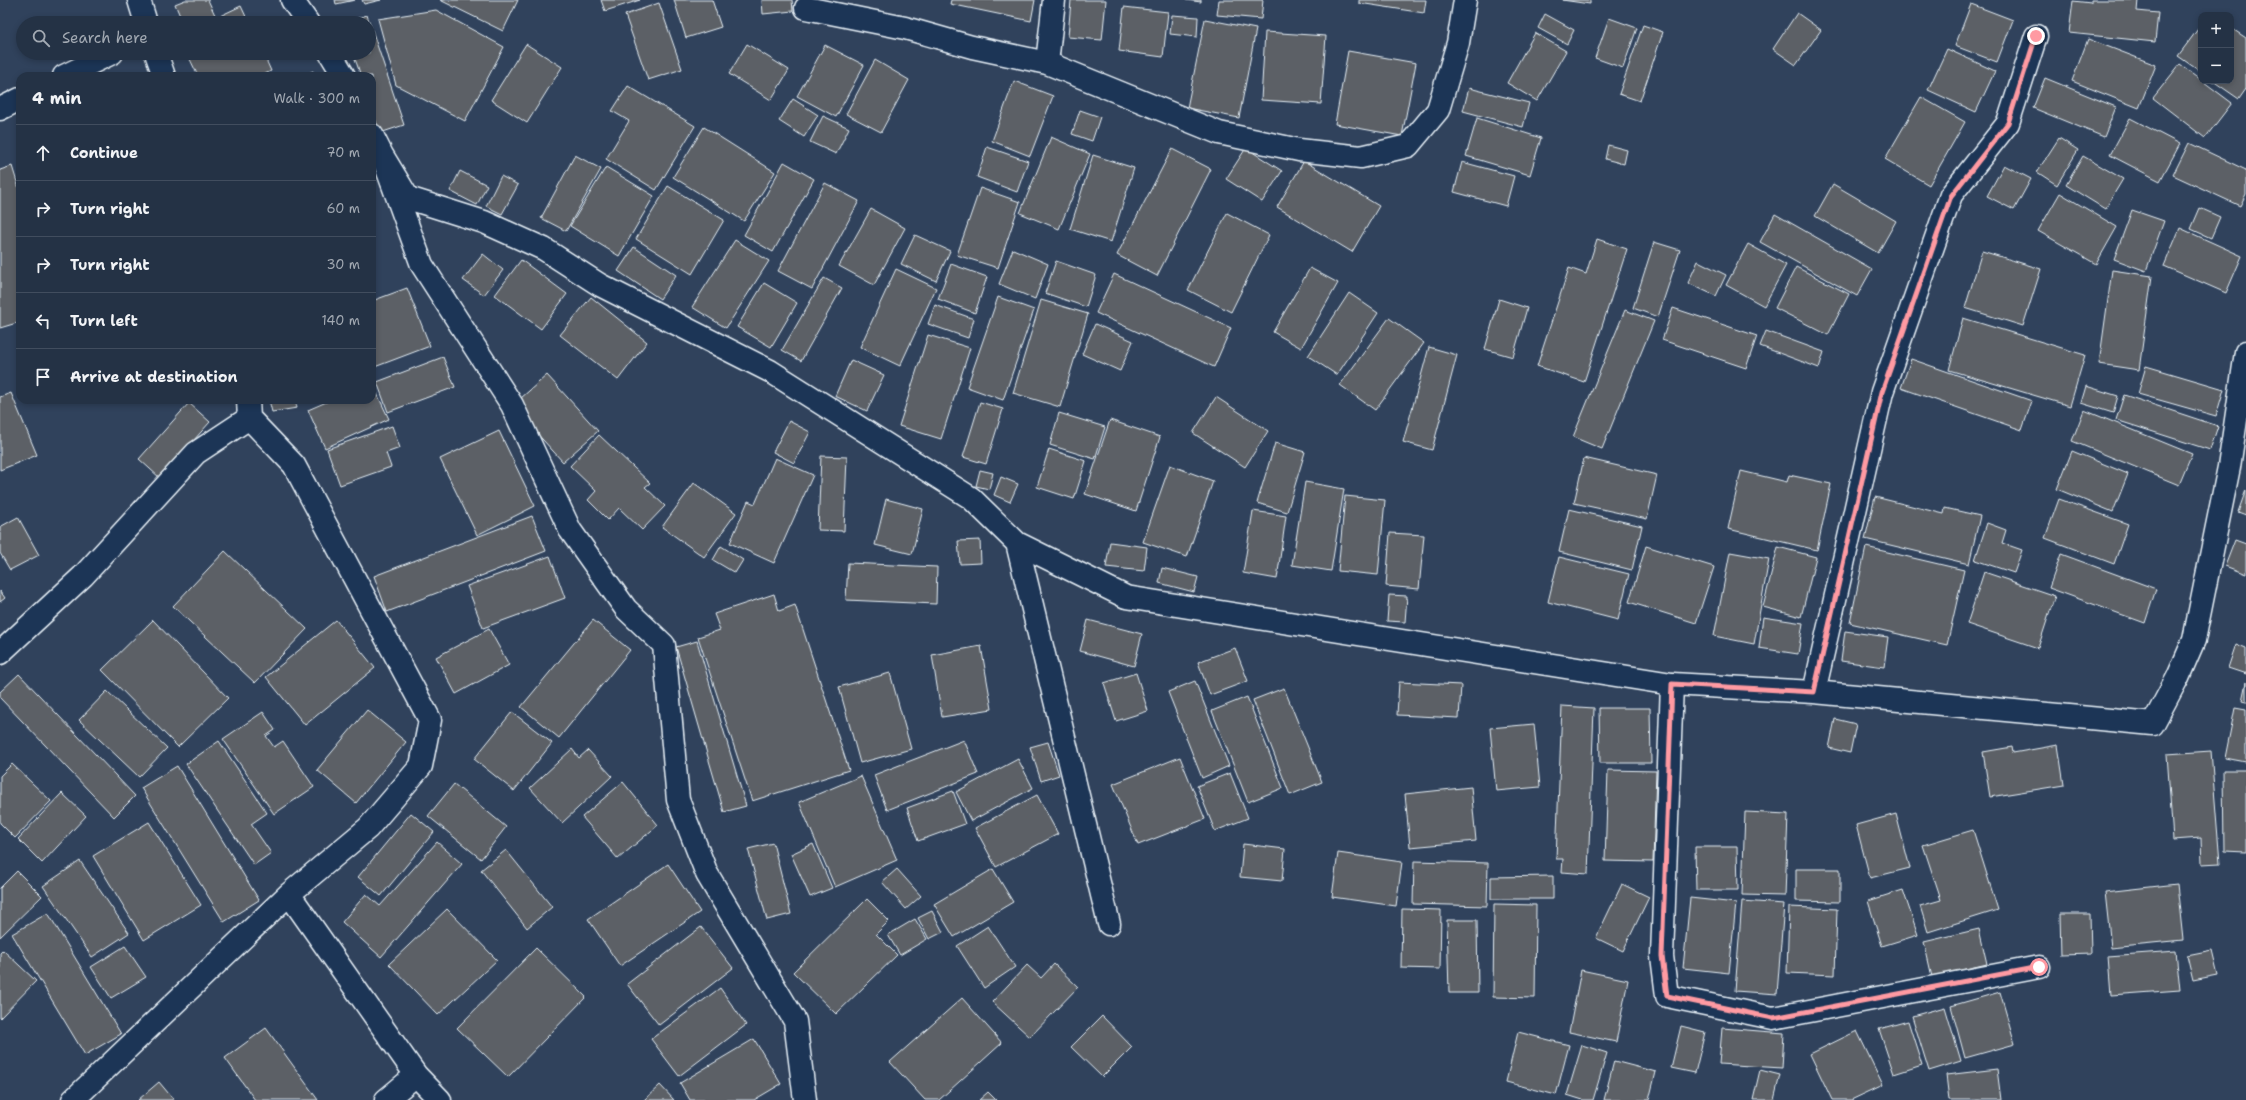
<!DOCTYPE html>
<html lang="en">
<head>
<meta charset="utf-8">
<style>
  :root { --surface:#243245; --page:#303e50; --text:#f1f3f6; --muted:#a3aab3; --line:#414d5e }
  body { margin:0; font-family:"Shantell Sans",sans-serif; background:var(--page); color:var(--text) }
  .controls { position:absolute; right:12px; top:12px; display:grid; overflow:hidden; border-radius:8px; box-shadow:0 2px 6px #0003 }
  .controls button { width:36px; height:36px; display:grid; place-items:center; padding:0; border:0; border-bottom:1px solid var(--line); background:var(--surface); color:var(--text); font:20px sans-serif }
  .stop { position:absolute; width:12px; height:12px; margin:-9px; border:3px solid #ff9aa2; border-radius:50%; background:#fff }
  .stop.end { background:#ff9aa2; border-color:#fff; box-shadow:0 1px 4px #0008 }
  .list { margin:0; padding:0; list-style:none }
  h2 { display:flex; justify-content:space-between; align-items:center; height:52px; margin:0; padding:0 16px; font-size:17px }
  h2 small { font-size:13px; font-weight:400; color:var(--muted) }
  .list li { display:grid; grid-template-columns:26px 1fr auto; gap:12px; align-items:center; box-sizing:border-box; height:56px; padding:0 16px; border-top:1px solid var(--line) }
  .list b { display:block; font-size:15px; white-space:nowrap }
  .list em { font-size:13px; font-style:normal; color:var(--muted) }
  .icon { flex:none; width:22px; height:22px; fill:none; stroke:currentColor; stroke-width:2; stroke-linecap:round; stroke-linejoin:round }
  .map { position:relative; flex:none; width:2246px; height:1100px; overflow:hidden }
  .search { position:absolute; background:var(--surface); box-shadow:0 2px 6px #0003; left:16px; top:16px; width:360px; height:44px; display:flex; align-items:center; gap:10px; box-sizing:border-box; padding:0 14px; border-radius:22px; color:var(--muted); font-size:15px }
  .panel { position:absolute; background:var(--surface); box-shadow:0 2px 6px #0003; left:16px; top:72px; width:360px; height:332px; border-radius:12px }
  .map>svg:first-child { display:block }
</style>
</head>
<body>
<div class="map">
<svg width="2246" height="1100" viewBox="0 0 2246 1100">
  <rect width="100%" height="100%" fill="#30425c"/>
  <filter id="ink" filterUnits="userSpaceOnUse"><feTurbulence type="fractalNoise" baseFrequency=".025" numOctaves="2"/><feDisplacementMap in="SourceGraphic" scale="8" xChannelSelector="R" yChannelSelector="G"/><feConvolveMatrix kernelMatrix="1 2 1 2 8 2 1 2 1" color-interpolation-filters="sRGB"/></filter>
  <g filter="url(#ink)">
    <path fill="#5b6166" stroke="#e8f1f8" d="M185,0H208L215,15L195,23H183L175,4Z
      M335,0H355L336,4Z
      M362,0H381L364,4Z
      M440,0H518L503,31Z
      M601,0H640L605,11Z
      M674,0H712L721,27L686,38Z
      M762,0H792L793,11L763,14Z
      M951,0H1035L1031,21L950,4Z
      M1071,0H1106L1102,40L1068,37Z
      M1186,0H1201V2Z
      M1219,0H1263L1261,19L1217,15Z
      M1359,0H1426L1424,13L1359,3Z
      M1562,0H1590V4Z
      M2091,0H2138L2137,11L2158,13L2155,42L2069,33L2073,1L2091,3Z
      M659,3L682,69L648,80L625,15Z
      M1971,4L2013,20L1997,62L1955,46Z
      M241,6L249,23H205Z
      M1124,7L1168,12L1163,57L1119,51Z
      M436,10L504,47L465,121L396,85L378,19Z
      M1797,13L1821,30L1796,65L1773,49Z
      M1545,14L1574,30L1567,44L1538,28Z
      M367,15L404,125L380,133L372,109V76H361L353,53H369V23H343Z
      M1172,15L1198,17L1197,37L1170,34Z
      M1609,18L1637,28L1623,68L1595,58Z
      M1205,19L1256,29L1239,118L1187,108Z
      M1643,25L1663,32L1640,101L1619,94Z
      M2201,25V72L2178,56Z
      M2231,28L2246,38V89L2239,99L2213,81H2231Z
      M1265,32L1326,36L1321,104L1261,100Z
      M1535,33L1566,51L1537,101L1507,83Z
      M2088,39L2156,65L2139,108L2072,81Z
      M526,44L562,67L527,123L491,100Z
      M747,44L789,70L771,100L729,74Z
      M825,45L864,65L836,117L797,96Z
      M1947,49L1995,71L1976,112L1928,90Z
      M1348,51L1416,63L1402,136L1335,124Z
      M187,53H263L271,71L261,76H198Z
      M875,60L909,80L881,132L846,114Z
      M2180,64L2232,103L2205,138L2153,98Z
      M313,71L315,76H302Z
      M2045,78L2116,107L2104,137L2033,108Z
      M1014,81L1053,96L1030,156L992,141Z
      M628,86L695,126L656,190L606,159L629,121L612,111Z
      M1469,88L1529,103L1523,127L1463,111Z
      M1921,97L1965,122L1929,185L1885,159Z
      M793,99L818,115L804,137L779,121Z
      M1080,110L1100,117L1092,141L1072,134Z
      M823,116L849,128L836,154L810,142Z
      M1477,118L1541,138L1530,175L1466,156Z
      M2130,118L2180,144L2160,181L2110,155Z
      M704,127L775,172L744,221L673,177Z
      M1051,137L1090,154L1059,229L1020,213Z
      M2059,138L2078,150L2057,185L2037,172Z
      M2189,143L2246,170V194L2240,206L2173,175Z
      M1608,145L1627,150L1624,164L1605,159Z
      M987,147L1028,161L1017,192L977,177Z
      M1246,148L1282,171L1262,202L1226,179Z
      M1172,149L1211,169L1157,276L1117,255Z
      M575,155L601,169L566,231L541,218Z
      M1093,155L1134,168L1111,242L1070,229Z
      M2083,156L2123,179L2105,209L2066,185Z
      M1304,161L1379,206L1352,252L1277,207Z
      M784,162L814,179L773,252L744,235Z
      M1462,162L1514,176L1506,206L1454,192Z
      M2004,165L2031,179L2014,210L1987,196Z
      M12,166L20,192V322L0,328V170Z
      M606,167L654,196L619,256L570,226Z
      M460,171L487,185L477,205L450,191Z
      M501,176L518,185L502,214L486,206Z
      M825,183L859,201L812,289L778,271Z
      M1833,184L1896,221L1878,253L1815,216Z
      M668,186L724,220L692,274L636,239Z
      M980,188L1020,202L998,268L957,255Z
      M2060,193L2117,227L2096,264L2038,231Z
      M2200,208L2220,217L2211,238L2191,229Z
      M871,209L905,228L874,285L839,266Z
      M2132,210L2164,221L2146,271L2114,259Z
      M1227,213L1269,235L1231,312L1188,290Z
      M1775,214L1872,269L1857,296L1760,242Z
      M2180,228L2242,256L2226,293L2164,266Z
      M915,235L950,251L936,281L901,264Z
      M1597,239L1627,249L1584,382L1537,366L1569,268L1586,274Z
      M735,240L769,261L726,328L692,307Z
      M1654,242L1680,250L1658,317L1633,308Z
      M1748,244L1786,265L1764,306L1726,285Z
      M634,247L676,275L660,299L618,271Z
      M1013,249L1048,264L1035,299L999,284Z
      M1982,251L2041,269L2023,326L1965,308Z
      M483,254L503,270L484,295L463,280Z
      M521,260L567,294L541,329L495,295Z
      M1056,261L1096,275L1086,307L1045,293Z
      M1698,261L1726,275L1716,296L1688,283Z
      M951,264L987,277L975,313L938,299Z
      M1796,267L1849,294L1828,335L1775,308Z
      M1310,268L1338,283L1301,348L1273,332Z
      M896,269L936,288L900,366L860,347Z
      M2112,270L2152,276L2139,370L2099,364Z
      M1114,274L1231,328L1214,367L1096,313Z
      M824,278L842,288L801,361L782,350Z
      M764,283L797,303L771,347L737,327Z
      M407,288L430,346L372,368V301Z
      M1349,293L1378,313L1337,375L1308,356Z
      M591,297L647,342L618,380L560,335Z
      M998,297L1034,310L1003,400L967,387Z
      M1499,299L1527,308L1513,357L1485,349Z
      M1041,300L1088,314L1060,407L1013,393Z
      M935,305L974,319L968,338L928,324Z
      M1673,308L1757,336L1746,368L1662,340Z
      M1625,310L1654,321L1602,449L1573,437Z
      M1389,318L1424,343L1375,410L1340,385Z
      M1963,318L2085,355L2070,406L1949,370Z
      M1095,324L1133,341L1120,371L1082,354Z
      M1766,331L1824,352L1819,368L1760,346Z
      M928,335L970,348L941,439L899,426Z
      M1429,347L1457,355L1432,450L1403,442Z
      M443,357L455,387L388,412L377,382Z
      M1911,359L2032,401L2022,430L1901,388Z
      M851,360L884,375L867,411L835,396Z
      M2146,366L2224,389L2216,416L2138,394Z
      M547,375L598,431L563,462L512,406Z
      M372,383L389,419L325,448L308,410L331,400H372Z
      M2086,386L2118,396L2113,413L2081,403Z
      M11,393L37,455L0,470V397Z
      M2124,395L2218,426L2210,450L2116,420Z
      M1216,397L1268,431L1245,467L1193,433Z
      M269,400H295L297,408L272,412Z
      M980,402L1003,409L986,464L963,457Z
      M189,403L210,422L160,478L139,459Z
      M2084,410L2192,454L2179,485L2072,441Z
      M1059,413L1105,427L1095,459L1050,445Z
      M1110,420L1160,437L1136,511L1085,494Z
      M789,421L810,432L794,463L773,452Z
      M392,426L400,448L386,453L391,467L340,485L327,449Z
      M499,431L535,506L477,535L440,459Z
      M599,435L650,483L645,487L665,506L642,530L619,508L608,520L588,500L596,491L570,466Z
      M1275,443L1305,452L1287,512L1257,503Z
      M1049,449L1086,461L1074,499L1037,487Z
      M2072,451L2128,474L2113,512L2057,489Z
      M821,456L847,457L844,531L818,530Z
      M775,458L813,475L774,563L730,543L748,501L755,504Z
      M1584,458L1657,475L1647,519L1574,503Z
      M1170,465L1213,481L1187,557L1143,542Z
      M980,470L993,473L989,489L976,486Z
      M1741,471L1787,482L1789,475L1831,484L1817,550L1728,529Z
      M1001,477L1018,484L1010,502L994,495Z
      M1305,482L1344,489L1331,571L1292,565Z
      M694,483L736,513L704,557L662,527Z
      M2246,490V515L2238,512Z
      M1345,496L1385,500L1378,575L1338,571Z
      M1875,497L1944,514L1945,508L1980,516L1969,564L1865,539Z
      M886,499L923,509L912,554L875,545Z
      M2059,499L2128,524L2114,564L2045,538Z
      M1569,509L1642,526L1632,570L1559,552Z
      M1253,511L1286,516L1277,579L1243,573Z
      M532,516L546,551L387,612L374,576Z
      M18,517L39,555L10,570L0,553V527Z
      M1987,523L2006,530L2002,543L2022,550L2014,573L1975,560Z
      M1390,533L1424,535L1419,589L1386,586Z
      M980,540L981,563L960,564L958,541Z
      M2235,540L2246,544V574L2225,566Z
      M1110,542L1147,547L1144,571L1106,567Z
      M721,546L743,560L735,573L713,560Z
      M1646,546L1714,567L1696,623L1629,602Z
      M1778,547L1816,557L1801,617L1763,607Z
      M1866,547L1964,570L1947,645L1850,623Z
      M225,551L307,629L255,683L173,606Z
      M1730,552L1769,559L1754,644L1714,636Z
      M2061,554L2156,589L2145,623L2049,588Z
      M550,556L565,598L483,628L467,586Z
      M1559,557L1629,574L1618,620L1548,602Z
      M848,563L937,567L936,604L846,600Z
      M1162,568L1198,577L1194,592L1159,583Z
      M1984,572L2055,596L2038,648L1967,624Z
      M0,591L5,598L0,602Z
      M774,594L779,611L795,605L849,770L752,801L698,637L720,630L714,614Z
      M1389,595L1407,596L1405,622L1387,621Z
      M1763,617L1803,623L1798,654L1759,648Z
      M153,620L228,698L178,747L102,670Z
      M336,620L375,668L305,725L266,677Z
      M593,620L630,650L559,738L521,707Z
      M1088,620L1142,634L1134,666L1080,651Z
      M489,629L509,665L456,694L436,657Z
      M1845,631L1888,637L1884,667L1841,661Z
      M697,641L746,806L724,812L676,647Z
      M2236,644L2246,648V674L2228,668Z
      M981,646L992,709L942,717L932,655Z
      M1235,648L1248,681L1210,695L1198,662Z
      M890,673L911,749L860,763L839,687Z
      M1136,673L1148,711L1116,721L1104,683Z
      M19,674L135,796L114,817L0,698V692Z
      M1195,681L1229,766L1202,778L1168,692Z
      M1399,682L1461,685L1459,718L1397,715Z
      M2246,682V702L2242,701Z
      M1284,688L1322,782L1290,795L1253,700Z
      M107,691L167,748L139,777L79,720Z
      M1247,697L1283,788L1248,802L1212,711Z
      M1562,706L1594,708L1588,874L1562,872L1563,859H1556Z
      M1599,708H1650L1651,763H1600Z
      M2235,708L2246,710V762L2225,758Z
      M367,710L406,742L356,803L317,770Z
      M263,712L275,730L266,736L274,747L283,741L314,787L274,814L223,739Z
      M512,712L552,743L514,791L474,759Z
      M1835,719L1856,724L1850,753L1829,748Z
      M1534,724L1540,787L1496,791L1490,728Z
      M964,740L978,774L887,810L874,775Z
      M219,741L267,813L251,824L271,853L254,865L186,764Z
      M1048,742L1059,775L1041,781L1030,747Z
      M2058,745L2064,785L1990,797L1983,752L2012,747L2013,753Z
      M572,749L579,758L588,750L612,776L562,823L530,788Z
      M2211,751L2220,863L2202,864L2201,838L2173,840L2167,754Z
      M1180,757L1205,819L1138,845L1113,784Z
      M1018,759L1033,788L971,821L956,792Z
      M12,764L51,801L15,838L0,823V776Z
      M177,766L259,900L224,922L141,788Z
      M1608,770L1656,771L1653,862L1605,861Z
      M2223,770H2246V852L2224,851Z
      M1230,773L1248,818L1215,831L1197,786Z
      M861,776L897,860L835,887L799,802Z
      M623,782L658,825L618,859L582,817Z
      M454,784L506,827L481,859L428,816Z
      M1471,787L1476,841L1410,847L1405,794Z
      M953,791L965,824L918,841L907,808Z
      M62,793L86,816L42,863L18,839Z
      M1037,795L1058,834L996,867L975,828Z
      M1745,812L1788,814L1785,896L1742,895Z
      M411,813L434,832L381,896L358,877Z
      M1896,814L1910,868L1870,878L1856,825Z
      M149,822L201,905L144,940L93,856Z
      M1973,830L1998,910L1928,932L1920,906L1941,900L1923,845Z
      M437,842L462,864L381,957L342,922L366,894L380,906Z
      M773,843L791,914L767,920L748,849Z
      M813,844L832,888L810,897L791,854Z
      M1243,844L1285,849L1282,881L1240,877Z
      M1695,847H1737L1738,890H1696Z
      M506,850L552,907L527,928L481,870Z
      M1338,853L1402,862L1396,906L1332,897Z
      M80,861L129,933L92,957L43,886Z
      M1414,861L1488,863L1487,906L1413,904Z
      M668,864L700,912L620,966L588,919Z
      M897,869L921,896L906,909L882,882Z
      M993,869L1013,902L954,937L934,904Z
      M1796,869H1840V902L1796,901Z
      M17,871L42,896L0,937V888Z
      M1553,876V899H1491V877Z
      M1622,884L1649,897L1623,951L1596,938Z
      M2177,884L2183,940L2111,947L2105,892Z
      M1903,890L1918,935L1882,946L1868,901Z
      M1690,898L1736,903L1729,973L1683,968Z
      M867,899L889,921L876,934L897,955L836,1014L793,972Z
      M1742,901L1784,904L1777,994L1735,991Z
      M1494,904L1536,905L1535,998L1493,997Z
      M1789,907L1837,909L1835,975L1787,973Z
      M447,909L497,960L438,1015L389,964Z
      M1402,909L1441,910L1440,969L1401,968Z
      M932,911L943,932L929,939L918,918Z
      M48,913L121,1034L85,1055L12,934Z
      M2060,914H2090L2091,954L2061,955Z
      M915,919L927,939L900,955L888,935Z
      M1447,920H1477L1478,993H1449Z
      M988,926L1015,967L984,988L957,946Z
      M701,927L733,968L659,1025L627,984Z
      M1979,929L1987,964L1932,977L1924,942Z
      M125,946L146,977L111,998L91,967Z
      M536,948L586,997L508,1077L457,1028Z
      M3,950L36,981L0,1018V953Z
      M2212,950L2218,975L2193,980L2187,955Z
      M2176,951L2180,990L2111,995L2108,956Z
      M1054,964L1078,987L1030,1037L992,1002L1027,965L1041,978Z
      M1581,970L1628,980L1616,1042L1569,1032Z
      M720,988L746,1025L679,1076L651,1039Z
      M2000,992L2015,1044L1965,1058L1951,1006Z
      M962,998L1002,1043L939,1100H925L890,1062Z
      M1945,1007L1961,1061L1929,1071L1912,1016Z
      M1102,1016L1132,1047L1102,1077L1071,1047Z
      M1908,1021L1922,1065L1894,1074L1879,1029Z
      M1681,1026L1705,1032L1695,1073L1671,1068Z
      M266,1028L318,1100H255L225,1058Z
      M1722,1028L1784,1033L1782,1068L1719,1064Z
      M1857,1031L1883,1085L1851,1100H1832L1810,1054Z
      M1518,1032L1569,1045L1556,1095L1506,1082Z
      M754,1039L781,1084L754,1100H690L680,1083Z
      M1582,1045L1607,1053L1593,1100H1583L1567,1095Z
      M1614,1061L1656,1072L1649,1100H1604Z
      M1997,1069L2001,1100H1949L1946,1075Z
      M1760,1070L1780,1075L1774,1100H1753Z
      M159,1082L174,1100H138Z
      M660,1085L674,1100H644Z
      M988,1092L996,1100H979Z"/>
    <g fill="none" stroke-linecap="round" stroke-linejoin="round">
      <defs>
        <path id="minor" d="M139,0L146,23
          M292,0L308,23
          M806,8L905,28L972,47L1047,63L1219,133L1299,150L1361,157L1408,146L1438,110L1458,43L1465,0
          M156,53L164,76
          M330,53L344,76
          M1047,63L1054,0
          M64,76L112,53
          M0,109L20,99
          M372,135L382,155L422,265L512,405L570,530L626,609L664,645L678,800L707,874L795,1021L805,1100
          M382,155L408,198L484,222L544,249L600,285L770,371L971,498L1017,543L1126,597L1672,684L1814,692L2153,724L2178,677L2194,640L2229,467L2246,352
          M1017,543L1109,924
          M0,653L83,576L196,453L249,418L248,400
          M1672,684L1662,956L1667,996L1773,1018L2039,967
          M1814,692L1882,392L1951,195L2008,123L2036,36
          M289,894L416,1075L440,1100
          M73,1100L289,894L368,828L421,766L430,720L294,465L249,418
          M386,1100L416,1075"/>
      </defs>
      <use href="#minor" stroke="#e8f1f8" stroke-width="25"/>
      <use href="#minor" stroke="#1d3557" stroke-width="22"/>
    </g>
  </g>
  <g fill="none" stroke-linecap="round" stroke-linejoin="round" filter="url(#ink)">
    <path stroke="#ff9aa2" stroke-width="5" d="M2036,36L2008,123L1951,196L1882,392L1814,692L1672,684L1662,956L1667,996L1773,1018L2039,967"/>
  </g>
</svg>
<div class="controls">
<button>+</button>
<button>−</button>
</div>
<div class="stop" style="left:2039px;top:967px"></div>
<div class="stop end" style="left:2036px;top:36px"></div>
<div class="search"><svg class="icon" aria-label="search" viewBox="0 0 24 24"><circle cx="10" cy="10" r="6"/><path d="M15 15l6 6"/></svg>Search here</div>
<section class="panel">
<h2>4 min<small>Walk · 300 m</small></h2>
<ul class="list">
<li><svg class="icon" aria-label="ahead" viewBox="0 0 24 24"><path d="M12 20V5M6 11l6-6 6 6"/></svg><div><b>Continue</b></div><em>70 m</em></li>
<li><svg class="icon" aria-label="right" viewBox="0 0 24 24"><path d="M7 20v-9h11M14 6l5 5-5 5"/></svg><div><b>Turn right</b></div><em>60 m</em></li>
<li><svg class="icon" aria-label="right" viewBox="0 0 24 24"><path d="M7 20v-9h11M14 6l5 5-5 5"/></svg><div><b>Turn right</b></div><em>30 m</em></li>
<li><svg class="icon" aria-label="left" viewBox="0 0 24 24"><path d="M17 20v-9H6M10 6l-5 5 5 5"/></svg><div><b>Turn left</b></div><em>140 m</em></li>
<li><svg class="icon" aria-label="arrive" viewBox="0 0 24 24"><path d="M6 21V4h12l-3 4 3 4H6"/></svg><div><b>Arrive at destination</b></div></li>
</ul>
</section>
</div>
</body>
</html>
